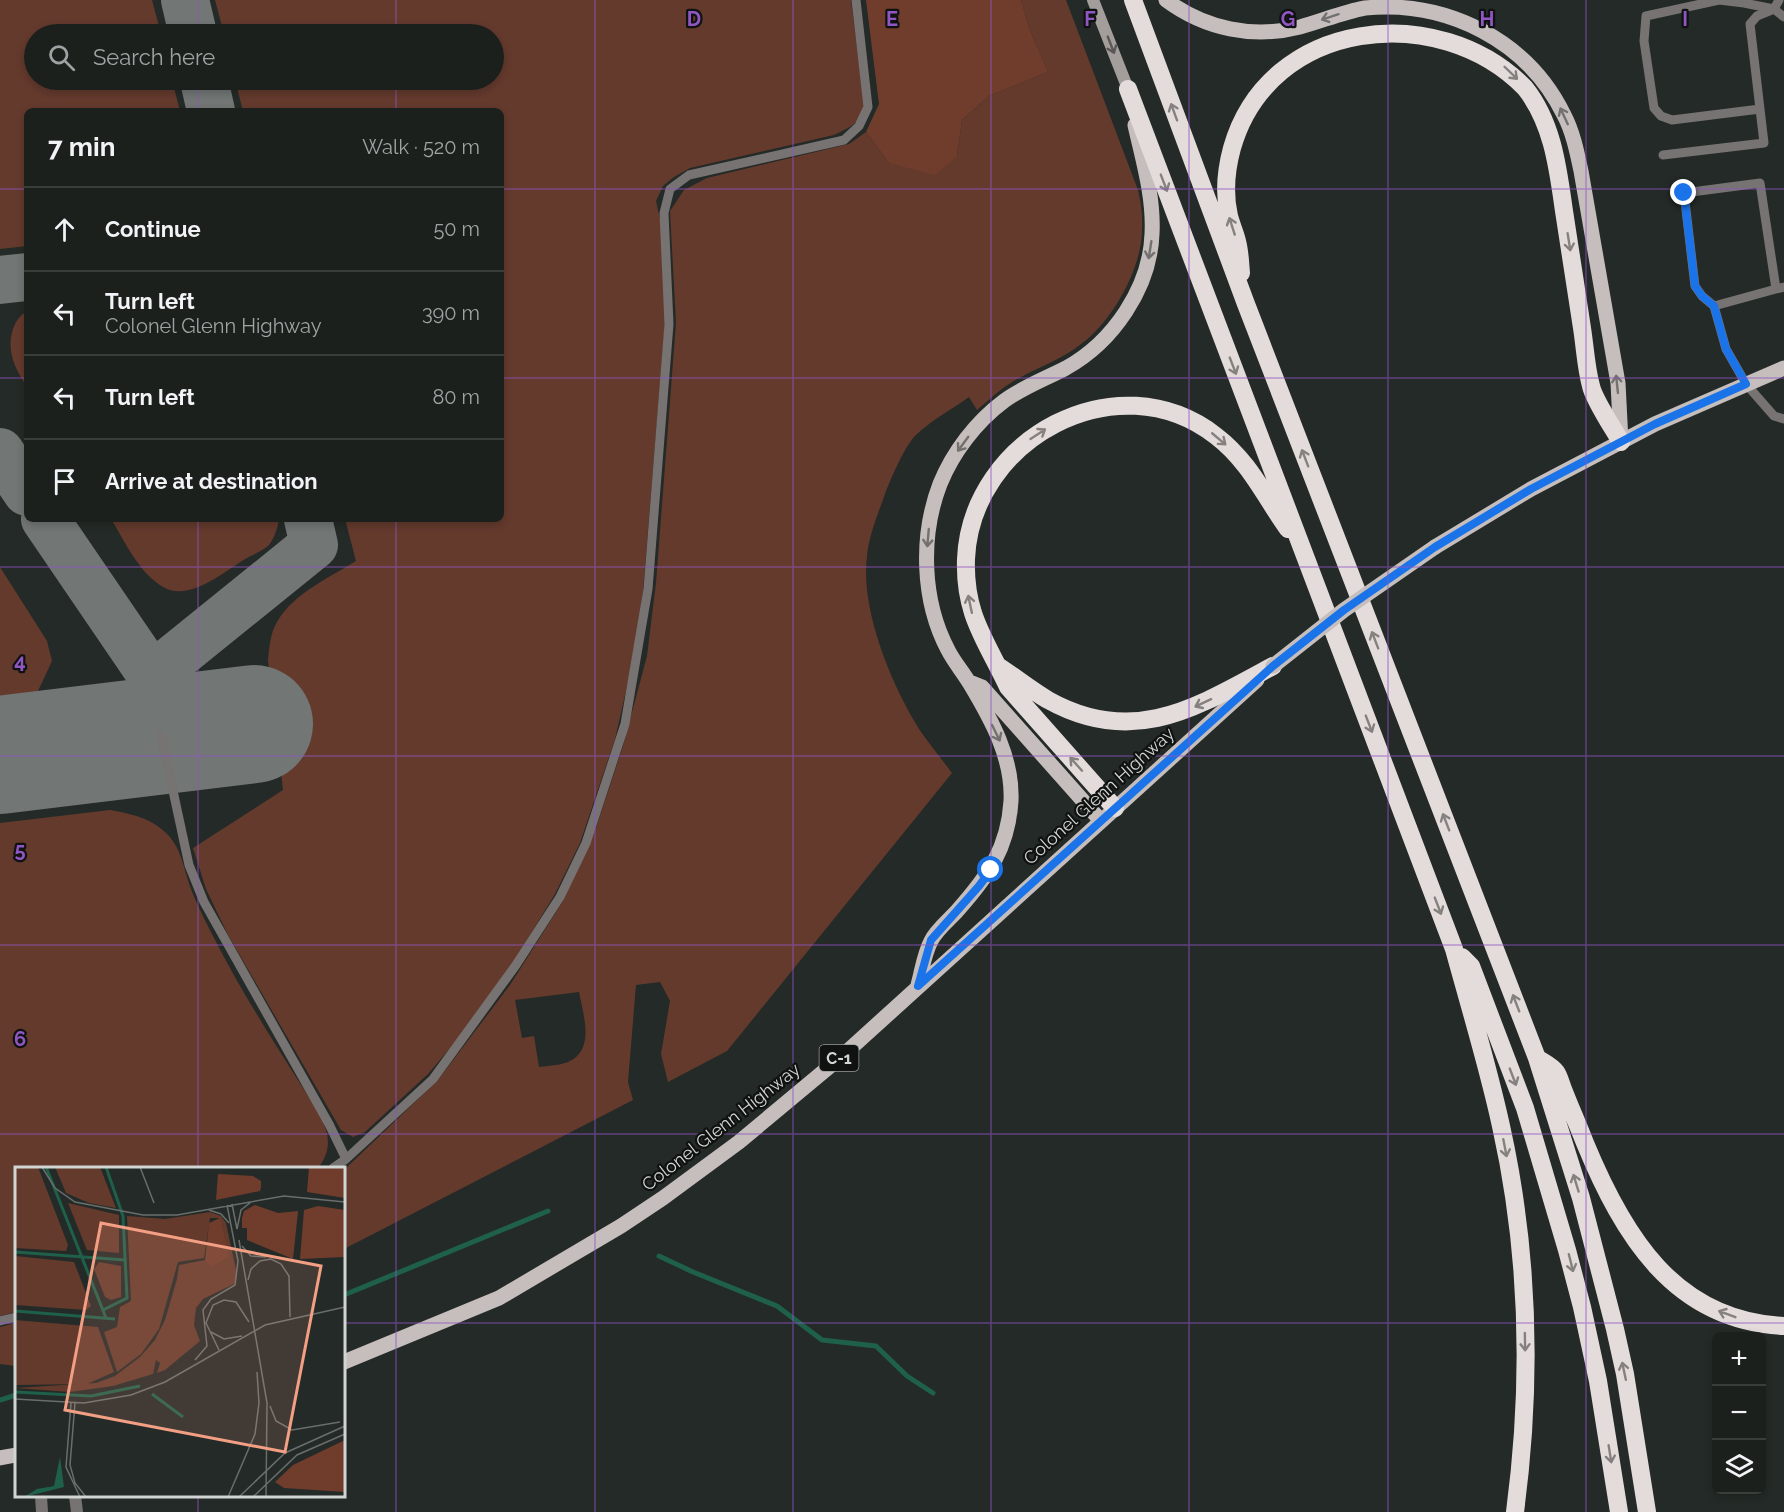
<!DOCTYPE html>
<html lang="en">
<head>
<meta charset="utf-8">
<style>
  :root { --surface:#1b201d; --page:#282d2a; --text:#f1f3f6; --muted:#a0a3a4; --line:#393e3b }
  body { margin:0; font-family:Raleway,sans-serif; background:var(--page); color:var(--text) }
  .controls { position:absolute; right:18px; bottom:18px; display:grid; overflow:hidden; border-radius:9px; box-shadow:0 3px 9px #0003 }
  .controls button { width:54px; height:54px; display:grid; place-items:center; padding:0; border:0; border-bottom:2px solid var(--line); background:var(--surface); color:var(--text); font:30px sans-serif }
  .stop { position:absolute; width:18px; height:18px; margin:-14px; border:4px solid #1a73e8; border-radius:50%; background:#fff }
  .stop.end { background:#1a73e8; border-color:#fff; box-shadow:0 2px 6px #0008 }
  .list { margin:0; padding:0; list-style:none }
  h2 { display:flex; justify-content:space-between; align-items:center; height:78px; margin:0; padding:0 24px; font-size:26px }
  h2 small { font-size:20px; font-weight:400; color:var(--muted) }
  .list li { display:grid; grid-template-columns:39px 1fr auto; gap:18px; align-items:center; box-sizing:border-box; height:84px; padding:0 24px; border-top:2px solid var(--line) }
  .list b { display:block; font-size:22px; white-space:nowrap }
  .list p { margin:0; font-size:20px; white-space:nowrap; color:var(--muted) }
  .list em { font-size:20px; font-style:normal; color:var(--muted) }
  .icon { flex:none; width:33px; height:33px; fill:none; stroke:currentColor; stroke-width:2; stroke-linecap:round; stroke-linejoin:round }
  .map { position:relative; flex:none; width:1784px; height:1512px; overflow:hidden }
  .search { position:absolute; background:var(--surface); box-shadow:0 3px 9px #0003; left:24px; top:24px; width:480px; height:66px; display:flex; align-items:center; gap:15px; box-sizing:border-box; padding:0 21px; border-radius:33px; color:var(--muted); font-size:22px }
  .panel { position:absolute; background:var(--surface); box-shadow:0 3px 9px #0003; left:24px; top:108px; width:480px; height:414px; border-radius:9px }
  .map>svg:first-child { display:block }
</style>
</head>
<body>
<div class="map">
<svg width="1784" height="1512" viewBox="0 0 1784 1512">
  <rect width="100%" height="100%" fill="#242a27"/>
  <path fill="#643a2d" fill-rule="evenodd" d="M0,0H152L161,34H34V80H172L180,111H27V246L0,249Z
    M215,0H851L864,105C859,125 852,126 834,135L690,168L674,177L663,186L656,201L661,224L666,311L643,591L633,660L615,739L580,843L555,894L513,963L474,1020L428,1074L365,1132L353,1137L341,1130L228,935L206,889L193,848L283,790L268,660C269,650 270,638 274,628C288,596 327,579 356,561L345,519H501V111H243L235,80H494V34H224Z
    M1021,0H1066L1138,190C1141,203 1143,217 1142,230C1142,268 1112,322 1081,344C1064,358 1041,366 1021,377C1005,385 991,398 977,410L969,397C952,409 932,420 917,434C906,443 890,480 885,494C878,514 869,535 867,556C860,609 891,684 919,729C929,744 941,758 952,773L727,1051L668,1082L661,1054L670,1001L660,982L636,985L628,1082L633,1100L344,1249V1170L438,1080L510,985L563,901L596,828L623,746L647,656L656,583L676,323L670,211L684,190L707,178L849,144L866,132L889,163L957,156L962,120L989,96L1048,72L1030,30ZM579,992C583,1014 596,1050 568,1062C560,1065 548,1066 539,1067L534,1036L522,1038L515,1000Z
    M27,311V387C15,369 6,351 13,329C16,321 19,316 27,311Z
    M111,519H279C278,527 274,539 269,545C263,551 252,555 245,559C224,572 190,601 165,588C139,574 126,543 111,519Z
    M0,567L47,641L52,661L38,691L18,700L0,702Z
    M110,810C132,814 152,818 168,835C182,850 184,870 191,889C197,905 206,922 214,938C246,1001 285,1059 322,1118C330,1138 331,1151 318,1168H16V1312L0,1316V823Z
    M16,1323V1366L0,1364V1327Z"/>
  <path fill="#703d2d" d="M866,0H1021L1030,30L1048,72L989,96L962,120L957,156L935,175L889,163L866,132L879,104Z"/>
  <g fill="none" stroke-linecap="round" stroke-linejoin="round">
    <path stroke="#1f604a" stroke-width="5" d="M659,1256L693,1272L777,1306L822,1340L876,1346L907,1376L933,1393
      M344,1295L548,1211
      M0,1400L16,1395"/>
    <path stroke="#727674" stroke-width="48" d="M185,0L193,34
      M204,80L211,111
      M0,280L27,277
      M0,452L27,492
      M45,519L152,676L187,732
      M152,676L314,545L308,519"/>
    <path stroke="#727674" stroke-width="118" d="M0,755L254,724"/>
    <path stroke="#767372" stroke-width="9" d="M1760,109L1672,120L1661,116L1654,108L1644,41L1646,16L1719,0L1744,3L1774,9L1784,17
      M1663,155L1764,143L1750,24L1757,16L1774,9L1779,0
      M1776,289L1714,306L1726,349L1746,384L1774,416L1784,419
      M1714,306L1702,296L1695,286L1684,193L1760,183L1776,289L1784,287
      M161,735L189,865L204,902L329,1124L346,1159
      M333,1168L346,1159L433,1079L516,965L560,897L586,843L625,724L648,589L669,324L664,213L670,189L689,175L844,140L859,126L868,107L856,0
      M0,1321L16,1317"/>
    <path stroke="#767372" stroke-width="12" d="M41,1496L42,1512
      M75,1496L77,1512"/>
    <path stroke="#a39e9c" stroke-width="12" d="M1093,0L1128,89"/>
    <path stroke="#c5bebc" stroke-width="15" d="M1166,0C1205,29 1253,39 1300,27C1322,21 1343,12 1365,8C1448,0 1528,41 1564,115C1573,132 1577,152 1581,171L1618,383L1621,442
      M1435,547L1531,489L1655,424L1784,368
      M972,683L982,687L1101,821
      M918,985C922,971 924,954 931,941C936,930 949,920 957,911C988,876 1008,849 1011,801C1013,758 991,719 970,684C963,672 954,662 948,650C922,601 920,536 940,484C953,452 976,422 1004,401C1023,387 1045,379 1066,368C1113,342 1150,288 1152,234C1154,197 1143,161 1135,125
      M344,1362L499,1298L621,1226L663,1198L739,1142L841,1057L1257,680
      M0,1458L16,1455"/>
    <path stroke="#e4dcda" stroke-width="18" d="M1133,0L1246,304L1537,1058L1581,1198L1615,1329L1625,1374L1647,1512
      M1128,89L1454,949C1470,1008 1488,1066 1501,1126C1529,1252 1532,1384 1515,1512
      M1241,273C1240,263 1240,252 1237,241C1235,233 1231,224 1229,216C1224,194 1226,170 1232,148C1269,18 1439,0 1525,88C1553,123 1558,169 1564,211C1570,250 1576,289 1582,328C1585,347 1586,368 1591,386C1594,400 1613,428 1621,442
      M998,666C1015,677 1031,690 1048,700C1134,748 1197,707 1273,666
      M1115,808L1008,687C986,640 964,615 966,559C971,439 1117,359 1216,436C1249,461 1265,497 1288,529
      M1462,957L1471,966L1525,1108L1567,1250L1582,1307L1598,1381L1619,1512
      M1537,1058C1543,1062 1552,1066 1556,1072C1559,1076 1561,1084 1563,1089C1570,1107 1578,1125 1585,1143C1623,1235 1674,1321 1784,1326"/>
    <path stroke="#c5bebc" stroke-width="15" d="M1273,666L1344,610L1435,547"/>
  </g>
  <defs><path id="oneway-shaft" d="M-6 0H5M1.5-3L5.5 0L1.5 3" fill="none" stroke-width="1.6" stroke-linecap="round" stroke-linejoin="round" transform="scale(1.5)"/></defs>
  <g stroke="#73716f">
    <use href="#oneway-shaft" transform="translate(1330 17) rotate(162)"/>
    <use href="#oneway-shaft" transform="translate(1564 116) rotate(-115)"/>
    <use href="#oneway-shaft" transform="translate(1150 250) rotate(99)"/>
    <use href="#oneway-shaft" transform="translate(1617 384) rotate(-96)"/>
    <use href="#oneway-shaft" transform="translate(963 444) rotate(126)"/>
    <use href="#oneway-shaft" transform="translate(928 538) rotate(95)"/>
    <use href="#oneway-shaft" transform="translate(996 733) rotate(64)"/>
  </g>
  <use stroke="#595856" href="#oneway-shaft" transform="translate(1111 45) rotate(69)"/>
  <g stroke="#84817f">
    <use href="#oneway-shaft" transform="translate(1511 73) rotate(44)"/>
    <use href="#oneway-shaft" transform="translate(1174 112) rotate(-110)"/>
    <use href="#oneway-shaft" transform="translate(1164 183) rotate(69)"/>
    <use href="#oneway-shaft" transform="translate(1232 226) rotate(-108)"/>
    <use href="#oneway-shaft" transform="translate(1569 242) rotate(81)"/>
    <use href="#oneway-shaft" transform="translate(1233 366) rotate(69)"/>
    <use href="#oneway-shaft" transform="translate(1038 434) rotate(-33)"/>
    <use href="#oneway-shaft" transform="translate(1219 439) rotate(40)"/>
    <use href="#oneway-shaft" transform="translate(1305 458) rotate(-111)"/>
    <use href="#oneway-shaft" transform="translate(970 604) rotate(-102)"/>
    <use href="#oneway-shaft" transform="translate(1375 640) rotate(-111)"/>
    <use href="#oneway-shaft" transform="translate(1203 703) rotate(155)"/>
    <use href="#oneway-shaft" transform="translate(1369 724) rotate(69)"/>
    <use href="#oneway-shaft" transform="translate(1076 764) rotate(-132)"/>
    <use href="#oneway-shaft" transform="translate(1446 822) rotate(-111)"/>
    <use href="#oneway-shaft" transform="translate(1438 906) rotate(69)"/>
    <use href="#oneway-shaft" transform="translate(1516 1003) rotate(-111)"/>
    <use href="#oneway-shaft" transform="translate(1513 1077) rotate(69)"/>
    <use href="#oneway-shaft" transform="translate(1505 1148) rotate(79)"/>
    <use href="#oneway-shaft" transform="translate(1576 1183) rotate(-107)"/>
    <use href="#oneway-shaft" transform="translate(1571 1263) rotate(76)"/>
    <use href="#oneway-shaft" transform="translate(1727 1314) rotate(-159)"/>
    <use href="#oneway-shaft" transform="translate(1525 1342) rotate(89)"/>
    <use href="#oneway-shaft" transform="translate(1624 1371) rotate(-102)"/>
    <use href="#oneway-shaft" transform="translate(1610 1454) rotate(81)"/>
  </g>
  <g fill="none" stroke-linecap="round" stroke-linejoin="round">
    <path stroke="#1a73e8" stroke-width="8" d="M991,870L979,886L931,940L918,986L1273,666L1344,610L1435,547L1531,489L1655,424L1746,384L1726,349L1714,306L1702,296L1695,286L1684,193"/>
  </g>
  <path fill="none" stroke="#9056c4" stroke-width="1.5" stroke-opacity="0.55" d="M198,0V34M396,0V34M595,0V1512M793,0V1512M991,0V1512M1189,0V1512M1388,0V1512M1586,0V1512M198,80V111M396,80V111M0,189H27M501,189H1784M0,378H27M501,378H1784M198,519V1168M396,519V1512M0,567H1784M0,756H1784M0,945H1784M0,1134H1784M0,1323H16M344,1323H1784M198,1496V1512"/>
  <g text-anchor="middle" stroke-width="4.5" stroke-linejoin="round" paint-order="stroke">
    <rect fill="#0f1210" stroke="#979a98" stroke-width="1.5" x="819.5" y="1045" width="39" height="26" rx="4.5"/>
    <g font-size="16" font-weight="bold" fill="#d1d5d3">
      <text x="839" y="1064">C-1</text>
    </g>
    <g font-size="18" fill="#d1d5d3" stroke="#0f1210">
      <text transform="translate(1099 796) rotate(-42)" y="6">Colonel Glenn Highway</text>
      <text transform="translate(721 1127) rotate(-38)" y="6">Colonel Glenn Highway</text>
    </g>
  </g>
  <g transform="translate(15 1167)">
    <rect width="330" height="330" fill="#242a27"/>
    <path d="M0,0H23L53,78L51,84L0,81ZM40,0H85L101,41L74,36L51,26ZM53,36L104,48V86L72,83ZM195,45L206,49L211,56L222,107L219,117L188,132L181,141L179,158L185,174L150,203L142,206L145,196L141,193L138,207L98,219L55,225L0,221L81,216L100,209L125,190L140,173L150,153L162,112L164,98L190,93L200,98L213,90L204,51H195L189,91L163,95L144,162L126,187L102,205L89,165L102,160L105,140L116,134L112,49L150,52ZM0,89L59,95L76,139L71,143L0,138ZM84,95L106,99V130L96,133L90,130L79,102ZM0,153L83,160L99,205L72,217L0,218Z" fill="#643a2d"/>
    <path d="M294,0H330V31L292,25ZM203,7L238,9L246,14V20L245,24L201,33ZM240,38L263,46L283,44L278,92L232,73V61H227V51L229,44ZM303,39L330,43V90L285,92L289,43ZM205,51L214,90L197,100L190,93L194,56ZM330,273V325L269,321L260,315L278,298Z" fill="#703d2d"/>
    <path d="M45,290L49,320L9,330L22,322L39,319Z" fill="#1f604a"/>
    <path fill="none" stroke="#1f604a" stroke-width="3" d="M31,0L91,151M0,85L110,93M88,143L112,131L108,49L91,0M0,144L100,152M0,225L76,229L125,219M137,227L168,250"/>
    <path fill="none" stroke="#696e6c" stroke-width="1.5" d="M27,0L40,21L60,35L128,48H162L269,29L330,35M125,0L139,36M217,37L222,62M212,38L223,94M194,43L206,47L214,56M222,62L226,43L236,35M224,73L252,236L251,330M227,79L236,89L251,90M233,113L236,102L245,94L256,92L266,97L274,109L275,150M196,165L209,172L227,169M204,183L191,156L198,138L209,133L221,135L234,155M180,193L192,179L188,143L196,132L220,118L223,94M0,232L69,236L116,228L150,215L250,158L330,140M56,236L51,300L65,330M60,236L55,298L60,316L71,330M255,239L261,254L277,263L325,255M213,330L240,267L244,236L242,205M224,330L270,286L330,259M238,330L282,288L330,267"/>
    <path fill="#f39f84" fill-opacity="0.15" stroke="#f39f84" stroke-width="3" d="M86,56L306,99L270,285L50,243Z"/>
    <rect width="330" height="330" fill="none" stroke="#d1d5d3" stroke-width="3"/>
  </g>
  <g font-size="20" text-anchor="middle" font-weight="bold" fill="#9056c4" stroke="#0f1210" stroke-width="4.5" stroke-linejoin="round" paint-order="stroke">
    <text x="694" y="26">D</text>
    <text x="892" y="26">E</text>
    <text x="1090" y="26">F</text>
    <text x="1288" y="26">G</text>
    <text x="1487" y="26">H</text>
    <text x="1685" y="26">I</text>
    <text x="20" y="668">4</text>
    <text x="20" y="857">5</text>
    <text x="20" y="1046">6</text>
  </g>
</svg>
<div class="controls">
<button>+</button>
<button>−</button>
<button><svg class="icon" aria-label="layers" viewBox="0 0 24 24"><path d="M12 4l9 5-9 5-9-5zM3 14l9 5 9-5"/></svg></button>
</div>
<div class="stop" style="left:991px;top:870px"></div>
<div class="stop end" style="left:1684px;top:193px"></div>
<div class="search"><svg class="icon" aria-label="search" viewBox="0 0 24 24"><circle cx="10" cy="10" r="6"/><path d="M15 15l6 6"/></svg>Search here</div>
<section class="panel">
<h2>7 min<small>Walk · 520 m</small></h2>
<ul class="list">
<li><svg class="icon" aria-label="ahead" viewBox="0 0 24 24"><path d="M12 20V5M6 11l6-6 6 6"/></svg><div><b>Continue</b></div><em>50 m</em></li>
<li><svg class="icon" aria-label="left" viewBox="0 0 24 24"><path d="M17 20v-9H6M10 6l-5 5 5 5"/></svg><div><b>Turn left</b><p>Colonel Glenn Highway</p></div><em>390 m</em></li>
<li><svg class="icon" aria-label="left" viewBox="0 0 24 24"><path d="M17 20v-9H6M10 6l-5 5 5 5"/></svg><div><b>Turn left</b></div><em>80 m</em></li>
<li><svg class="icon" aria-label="arrive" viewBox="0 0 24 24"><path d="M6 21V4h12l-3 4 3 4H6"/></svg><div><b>Arrive at destination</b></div></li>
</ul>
</section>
</div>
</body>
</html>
